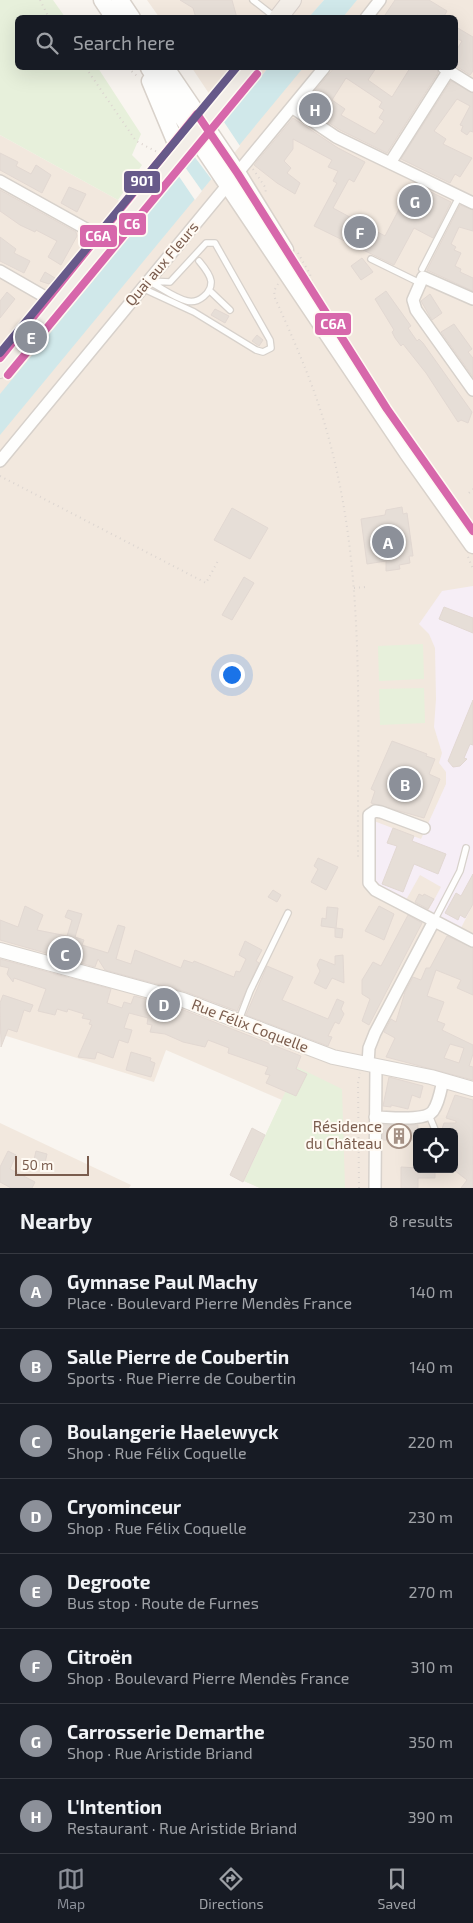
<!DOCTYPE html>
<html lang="en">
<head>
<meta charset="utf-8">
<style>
  :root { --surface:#171b24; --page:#20242c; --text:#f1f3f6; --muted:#9ea1a6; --line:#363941; --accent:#8c9099 }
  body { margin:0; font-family:"Exo 2",sans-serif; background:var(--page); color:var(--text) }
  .controls { position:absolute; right:15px; bottom:15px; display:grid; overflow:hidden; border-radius:8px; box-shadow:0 5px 20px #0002 }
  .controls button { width:45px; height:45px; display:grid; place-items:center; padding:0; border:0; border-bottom:1px solid var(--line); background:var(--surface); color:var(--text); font:25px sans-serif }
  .scale { position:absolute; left:15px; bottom:12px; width:74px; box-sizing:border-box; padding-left:5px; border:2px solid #7a5c4d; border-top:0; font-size:14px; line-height:18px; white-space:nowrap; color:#7a5c4d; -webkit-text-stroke:4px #fffaf3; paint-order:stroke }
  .you { position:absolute; left:231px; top:674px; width:18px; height:18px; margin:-12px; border:4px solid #fff; border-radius:50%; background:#1a73e8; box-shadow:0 0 0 8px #1a73e833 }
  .badge { display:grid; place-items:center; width:32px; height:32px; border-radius:50%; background:var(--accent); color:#fff; font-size:16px; font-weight:700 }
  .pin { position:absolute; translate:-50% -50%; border:2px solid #fff; box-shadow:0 1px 5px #0006 }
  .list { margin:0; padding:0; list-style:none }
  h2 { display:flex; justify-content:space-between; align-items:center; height:65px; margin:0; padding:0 20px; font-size:21px }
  h2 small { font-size:16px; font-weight:400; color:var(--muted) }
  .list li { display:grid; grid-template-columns:32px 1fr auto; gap:15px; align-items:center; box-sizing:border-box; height:75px; padding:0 20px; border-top:1px solid var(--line) }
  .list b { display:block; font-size:19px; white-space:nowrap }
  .list p { margin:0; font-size:16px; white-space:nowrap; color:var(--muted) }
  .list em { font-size:16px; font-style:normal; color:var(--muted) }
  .icon { flex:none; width:28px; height:28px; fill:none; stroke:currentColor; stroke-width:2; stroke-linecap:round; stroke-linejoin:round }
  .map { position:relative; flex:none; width:473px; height:1188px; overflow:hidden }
  .search { position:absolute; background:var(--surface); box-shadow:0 5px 20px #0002; left:15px; right:15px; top:15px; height:55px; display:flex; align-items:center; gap:12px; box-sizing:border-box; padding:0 18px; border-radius:8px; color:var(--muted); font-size:19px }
  .sheet { height:665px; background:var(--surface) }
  nav { display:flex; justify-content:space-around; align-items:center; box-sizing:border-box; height:70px; border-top:1px solid var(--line); background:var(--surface); font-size:14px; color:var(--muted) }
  nav a { display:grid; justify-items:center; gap:2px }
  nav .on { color:var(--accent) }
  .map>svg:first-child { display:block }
</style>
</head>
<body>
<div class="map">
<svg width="473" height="1188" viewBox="0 0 473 1188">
  <rect width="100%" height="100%" fill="#f9f5f0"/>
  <path fill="#f2e8de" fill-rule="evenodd" d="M147,0H324L309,18L159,17Z
    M344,0H473V1188H260L244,1181L282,1100L166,1050L154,1082L0,1034V135L118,200L152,232L289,68H456V18L329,17ZM417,1132H454V1169H417Z
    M192,68H268L226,119Z
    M0,1123L131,1185L129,1188H0Z"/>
  <path fill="#f6eef6" d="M473,586V904L461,928L428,911L441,887L420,875L406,900L376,884L374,821L421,839L446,784V772L439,763L442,753L434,727L436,699L435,648L429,634L419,624L442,591Z"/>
  <path fill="#e7f0db" d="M0,0H53L65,17L18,18V68H98L141,134L132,155L142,165L118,200L0,135Z
    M423,644L424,679L379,681L378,646Z
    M424,688L425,723L380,725L379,689Z
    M297,1067L342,1089L345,1188H260L244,1181Z"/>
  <path fill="#d0e8ea" d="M324,0H357L343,17H309Z
    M268,68H303L0,435V394Z"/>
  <path fill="#f9f5f0" d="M224,122L240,146L212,180L194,156Z
    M185,167L202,191L195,200L178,175Z"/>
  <path fill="#e6ded7" stroke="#e2d8d2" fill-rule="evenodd" d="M180,0H232L237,18H196L193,8Z
    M395,0H429L447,11L443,18H422L417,15L415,18H383Z
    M456,27L473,37V71L470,75L456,66V51L462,41L456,38Z
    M334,68H376L368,80L392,97L410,68H437L438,73L387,153L340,130L305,107L304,104ZM346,78L382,102L379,107L384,110L379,118L384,121L375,134L341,115L345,109L332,100Z
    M451,81L473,93V132L470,131L467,135L461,131L463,126L460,125L470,106L457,99L434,131L446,139L443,144L472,158L460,177L455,174L450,183L401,159Z
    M293,118L338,148L365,162L354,182L349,179L333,208L385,236L406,196L423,205L429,191L451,202L433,238L414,228L394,265L314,226L337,183L333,181L338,171L328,167L332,160L293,139V149L284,161L291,168L287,173L300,183L295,194L277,183L254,165Z
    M0,153L18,162L16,166L31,174L36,165L51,175L42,193L0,170Z
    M69,187L86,194L77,212L61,203Z
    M0,190L76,232L77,236L61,265L48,257L57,241L36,230L35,232L20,225L0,211Z
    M460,205L473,210V231L459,227L451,244L456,247L454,250L461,253L455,266L461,269L460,272L473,278V291L427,270Z
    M0,237L16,249L14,253L30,261L24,273L0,261Z
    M362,258L373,272L361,280L351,266Z
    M45,272L55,278L49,284L40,281Z
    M386,291L411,326L408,328L417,341L419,339L423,343L472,412L468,423L461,420L458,422L426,373L403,344L401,346L395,338L392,332L394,330L375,299Z
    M7,292L15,299L0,318V301Z
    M430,294L442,313L432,320L421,301Z
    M215,309L229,316L225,323L211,315Z
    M454,324L472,349L468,352L473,358V377L441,332Z
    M257,335L263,340L259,346L252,341Z
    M402,507L403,514L407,513L413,556H409L410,563L399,565L400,569L386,571V561L367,564L361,519L385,515L386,510Z
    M232,508L268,528L250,559L214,540Z
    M244,577L254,583L232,620L222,615Z
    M444,607L473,618V633L439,619Z
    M473,700V745L470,744L464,758L467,759L460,766L453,767L448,761Z
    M392,741L427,754L426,756L435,759L429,774L440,779L424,818L371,803L375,791L371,789Z
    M393,828L414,836L412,841L446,854L438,874L414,864L403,892L382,884L397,846L387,843Z
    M318,858L338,867L326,890L311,882L318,869L314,866Z
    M473,874V904L465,918L460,915L458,920L445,913L456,893L461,896Z
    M273,890L281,895L277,902L268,897Z
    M419,894L423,896L424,894L434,899L428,909L415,902Z
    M25,906L43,915L37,930L67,936L72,920L65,917L68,910L82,914L75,937L84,940L82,945L108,953L118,925L125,927L116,959L131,964L135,950L181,968L184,960L193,963L194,961L234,977L236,971L240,972L246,959L239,955L245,941L262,950L256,961L259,963L237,1011L186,992L105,970L98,959L95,967L0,940V920L18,927Z
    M379,906L394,914L384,940L365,931Z
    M327,907L338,908L336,928L343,929L342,938L335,937V928L321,926L322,918L326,919Z
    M408,915L422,923L369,1025L362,1021L370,999L362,994V980L373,962L381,966Z
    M447,936L473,948V995L457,988L461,980L436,970L427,996L444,1002L437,1021L445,1024L442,1030L473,1045V1054L469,1066L473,1067V1080L386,1057L395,1038L384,1032L391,1019L396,1022L405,992L413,977L421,980L426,968H430ZM450,1044L464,1048L459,1063L444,1058Z
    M343,955L344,983L332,978L326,989L314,983L320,971L317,965L320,959L335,965V956Z
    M0,959L111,989L107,1003L122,1008L124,1002L131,1004L134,996L176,1007L301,1056L296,1069L307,1074L296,1096L266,1083L270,1075L265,1074L268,1067L228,1053L229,1048L208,1040L205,1047L183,1042L165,1034L150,1032L152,1025L147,1024L148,1018L129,1013L124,1028L132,1030L128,1043L119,1040L113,1058L97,1052L95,1059L78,1057L92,1025L89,1024L91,1020L82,1018L84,1014L68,1009L67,1012L57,1009L55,1015L38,1011L46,989L14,978L13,982L7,974L9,968L0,966Z
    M267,966L293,977L282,1000L328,1019L337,999L344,1002L341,1009L344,1014L339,1024L335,1022L328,1036L332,1037L328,1046L246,1015Z
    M3,995L33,1005L30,1012L24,1010L17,1032L8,1029L1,1047L0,1003Z
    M131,1052L151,1058L150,1061L155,1063L151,1077L126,1070Z
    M389,1077L423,1086L420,1098L412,1095L408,1109L391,1105V1107L383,1106Z
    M455,1095L473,1100V1188H461L467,1180L454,1170V1132H441L444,1123H456V1121L446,1118Z
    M383,1125H418L417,1140H383Z
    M252,1128L265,1135L243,1182L230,1175Z
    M8,1151L16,1155L10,1169L35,1182L32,1188H11L0,1182V1167Z
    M36,1151L47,1154L44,1167L33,1164Z
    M401,1167L435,1169V1178H418V1188H401Z"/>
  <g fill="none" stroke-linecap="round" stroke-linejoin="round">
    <defs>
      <path id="service" d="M253,0L276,18
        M371,259L420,283
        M422,269L459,197
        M152,283C163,289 175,298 187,301C198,304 212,293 211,281C210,274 204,267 199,261
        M142,288L194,312L256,350L263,352L271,348L270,340L215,243H206L170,282L148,281
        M209,290L230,310
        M434,921L460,871L466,848
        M239,1020L250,991L288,913
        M429,1115L436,1132"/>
      <path id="minor" d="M366,18L380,0
        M444,68L473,86
        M293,108L336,137L473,203
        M390,163L449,70
        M0,181L106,240
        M0,271L54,302
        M473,299L423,277L413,300L416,310L473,390
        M0,461L324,68
        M424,828L381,812L375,811L369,815V883L375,890L473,941
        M368,1064L369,1048L375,1033L434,921
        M375,1117C389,1117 425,1122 433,1111C439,1103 441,1089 443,1080
        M375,1188L376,1066"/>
      <path id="tertiary" d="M0,950L183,1000L333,1057L431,1077L473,1089"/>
      <path id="secondary" d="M102,0L114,18
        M120,0L132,18
        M149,68L407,452L473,545
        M166,68L238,174L285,250
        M150,81L175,141"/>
      <path id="primary" d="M278,18L292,0
        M0,369L249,68"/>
    </defs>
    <use href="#service" stroke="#d7d1cb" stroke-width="8"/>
    <use href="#minor" stroke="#d7d1cb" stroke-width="14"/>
    <use href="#tertiary" stroke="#d7d1cb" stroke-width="16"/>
    <use href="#secondary" stroke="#d9d2cb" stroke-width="19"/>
    <use href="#primary" stroke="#dad1cc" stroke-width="20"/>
    <path stroke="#dcd5d0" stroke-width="2" stroke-dasharray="1 4" stroke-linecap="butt" d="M40,0L49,18
      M86,68L136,141L161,154
      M128,68L138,77
      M253,169L265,187L266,193
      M298,253L310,274L313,287
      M278,284L274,291L275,298C296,345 317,392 330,443C366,578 357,720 358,858
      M0,476L206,583L219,559
      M469,493L473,489
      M468,557L473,569
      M354,588L366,587
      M359,1188L358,1083L360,1073"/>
    <use href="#service" stroke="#fefefd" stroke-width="5.5"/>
    <use href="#minor" stroke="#fefefd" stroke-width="11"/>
    <use href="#tertiary" stroke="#fefefd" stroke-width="14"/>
    <use href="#secondary" stroke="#fefefd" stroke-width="16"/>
    <use href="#primary" stroke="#f3eee8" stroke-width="18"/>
    <defs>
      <path id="bus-1" d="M197,114L238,174L387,409L473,531
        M0,358L197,114"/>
      <path id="bus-2" d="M8,375L257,74"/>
      <path id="bus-3" d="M0,353L236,68"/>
    </defs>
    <use href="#bus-1" stroke="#fffaf3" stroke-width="11"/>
    <use href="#bus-2" stroke="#fffaf3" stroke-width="11"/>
    <use href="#bus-3" stroke="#fffaf3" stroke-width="11"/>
    <use href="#bus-1" stroke="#d767ab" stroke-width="8"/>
    <use href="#bus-2" stroke="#d767ab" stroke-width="8"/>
    <use href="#bus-3" stroke="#675a8a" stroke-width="8"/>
  </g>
  <defs>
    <symbol id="building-ring" viewBox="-11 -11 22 22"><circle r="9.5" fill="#fffaf3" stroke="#a69286" stroke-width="1.5"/><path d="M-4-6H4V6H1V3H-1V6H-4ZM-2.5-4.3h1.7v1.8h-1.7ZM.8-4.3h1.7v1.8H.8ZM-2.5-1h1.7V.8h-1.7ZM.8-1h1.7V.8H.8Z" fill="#a69286"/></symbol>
  </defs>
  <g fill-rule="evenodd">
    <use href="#building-ring" x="385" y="1122" width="28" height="28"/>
  </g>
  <g text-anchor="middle" stroke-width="4" stroke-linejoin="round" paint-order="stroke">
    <g font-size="15" fill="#7a5c4d" stroke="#fffaf3">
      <text transform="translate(162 264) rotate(-50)" y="5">Quai aux Fleurs</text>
      <text transform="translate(250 1026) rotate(21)" y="5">Rue Félix Coquelle</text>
    </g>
    <g font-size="15" fill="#7a5c4d" stroke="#fffaf3" text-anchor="end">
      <text x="382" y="1132">Résidence<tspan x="382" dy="17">du Château</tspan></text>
    </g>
  </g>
  <g stroke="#fffaf3" stroke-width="2">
    <rect x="123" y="170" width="38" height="24" rx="5" fill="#675a8a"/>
    <rect x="118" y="212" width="29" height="24" rx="5" fill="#d767ab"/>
    <rect x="79" y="224" width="39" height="24" rx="5" fill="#d767ab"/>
    <rect x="314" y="312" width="38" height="24" rx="5" fill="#d767ab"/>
  </g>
  <g font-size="14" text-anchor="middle" font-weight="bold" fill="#fff">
    <text x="142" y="186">901</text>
    <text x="132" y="229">C6</text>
    <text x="98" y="241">C6A</text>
    <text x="333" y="329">C6A</text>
  </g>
</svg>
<div class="controls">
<button><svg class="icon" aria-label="locate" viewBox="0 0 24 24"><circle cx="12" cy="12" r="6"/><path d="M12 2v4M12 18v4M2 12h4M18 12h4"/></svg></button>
</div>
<div class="scale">50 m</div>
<div class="you"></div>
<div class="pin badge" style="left:388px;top:542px">A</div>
<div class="pin badge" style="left:405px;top:784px">B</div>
<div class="pin badge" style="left:65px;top:954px">C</div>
<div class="pin badge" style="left:164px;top:1004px">D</div>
<div class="pin badge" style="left:31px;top:337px">E</div>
<div class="pin badge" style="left:360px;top:232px">F</div>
<div class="pin badge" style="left:415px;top:201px">G</div>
<div class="pin badge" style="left:315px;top:109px">H</div>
<div class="search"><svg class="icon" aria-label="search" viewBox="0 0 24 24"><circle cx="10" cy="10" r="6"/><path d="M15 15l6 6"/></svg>Search here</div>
</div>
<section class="sheet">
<h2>Nearby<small>8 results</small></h2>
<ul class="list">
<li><span class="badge">A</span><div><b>Gymnase Paul Machy</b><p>Place · Boulevard Pierre Mendès France</p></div><em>140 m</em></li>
<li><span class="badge">B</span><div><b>Salle Pierre de Coubertin</b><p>Sports · Rue Pierre de Coubertin</p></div><em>140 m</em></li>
<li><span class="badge">C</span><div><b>Boulangerie Haelewyck</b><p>Shop · Rue Félix Coquelle</p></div><em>220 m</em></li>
<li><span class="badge">D</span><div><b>Cryominceur</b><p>Shop · Rue Félix Coquelle</p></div><em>230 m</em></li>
<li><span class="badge">E</span><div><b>Degroote</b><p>Bus stop · Route de Furnes</p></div><em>270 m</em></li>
<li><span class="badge">F</span><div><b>Citroën</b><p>Shop · Boulevard Pierre Mendès France</p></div><em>310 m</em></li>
<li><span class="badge">G</span><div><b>Carrosserie Demarthe</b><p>Shop · Rue Aristide Briand</p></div><em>350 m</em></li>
<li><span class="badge">H</span><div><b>L'Intention</b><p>Restaurant · Rue Aristide Briand</p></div><em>390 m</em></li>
</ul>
</section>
<nav>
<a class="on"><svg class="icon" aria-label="map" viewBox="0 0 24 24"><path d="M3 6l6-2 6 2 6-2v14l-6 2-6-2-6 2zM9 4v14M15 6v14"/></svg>Map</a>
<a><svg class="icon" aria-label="directions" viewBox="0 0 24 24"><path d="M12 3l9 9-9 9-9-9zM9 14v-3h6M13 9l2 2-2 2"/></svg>Directions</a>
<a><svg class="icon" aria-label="saved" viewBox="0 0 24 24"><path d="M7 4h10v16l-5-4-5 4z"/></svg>Saved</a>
</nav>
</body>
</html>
